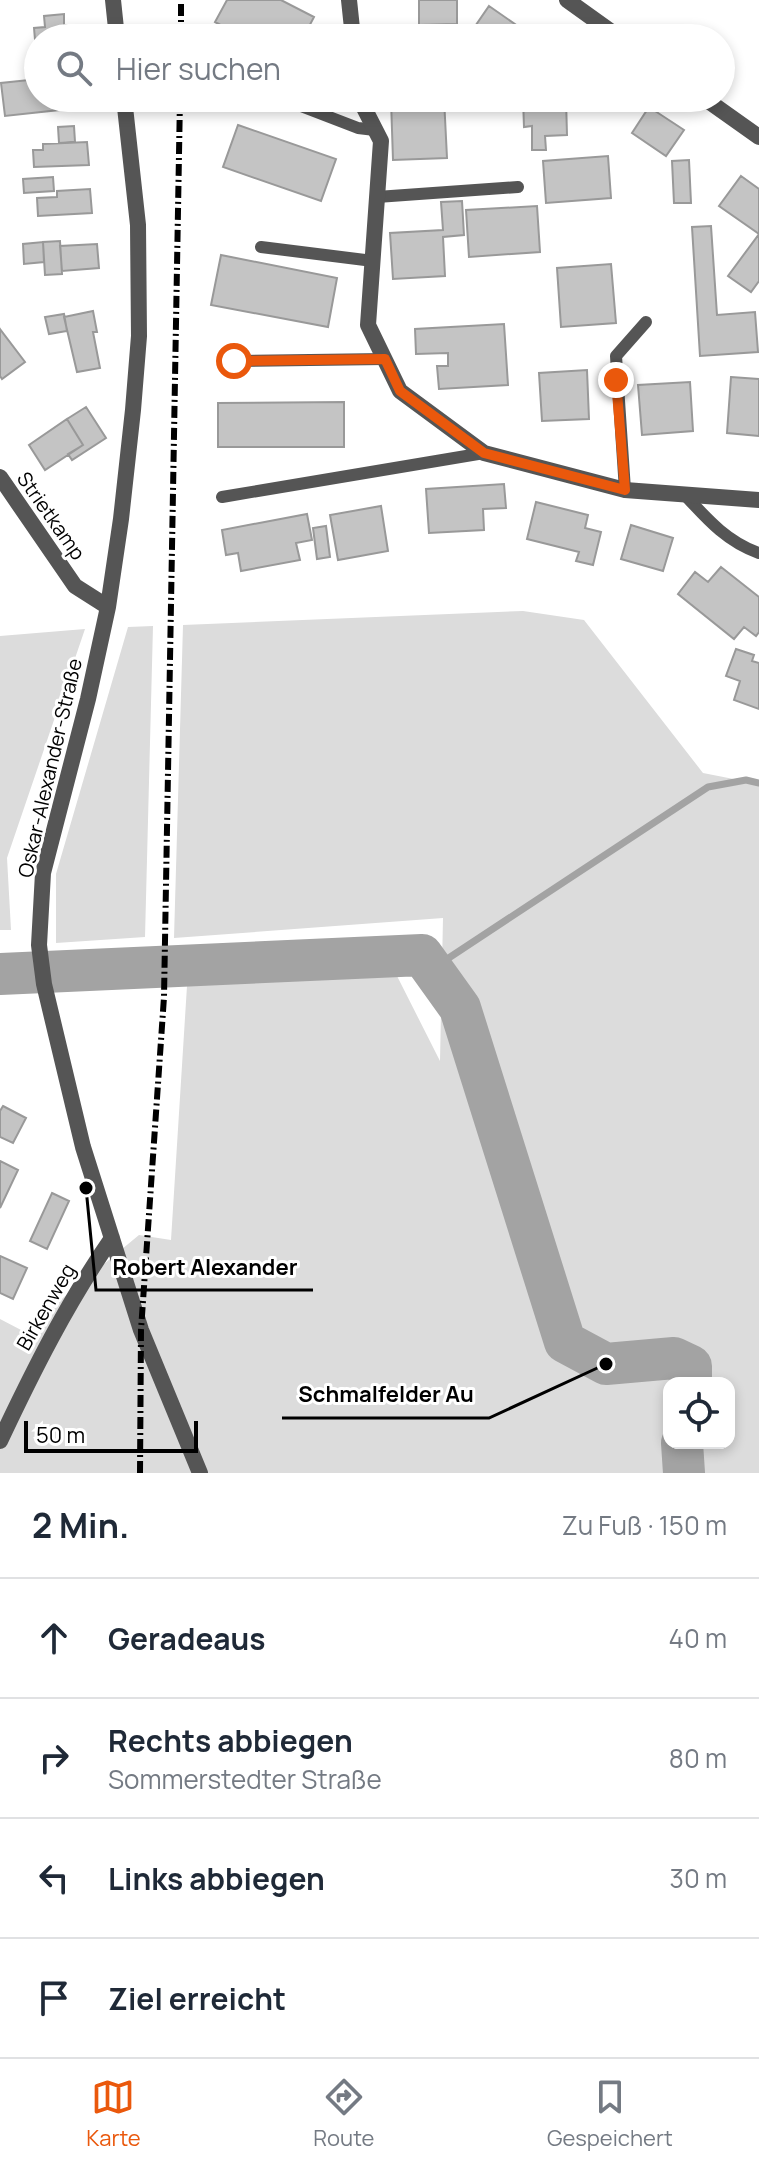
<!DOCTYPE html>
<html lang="de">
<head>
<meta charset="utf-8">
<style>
  :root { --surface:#fff; --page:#f2f2f3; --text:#1f2937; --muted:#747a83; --line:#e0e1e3; --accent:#ea580c }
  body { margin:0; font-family:Manrope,sans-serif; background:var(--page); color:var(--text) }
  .controls { position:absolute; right:24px; bottom:24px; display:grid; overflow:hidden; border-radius:16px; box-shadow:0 4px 12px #0003 }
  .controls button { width:72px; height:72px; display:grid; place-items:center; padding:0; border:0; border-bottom:2px solid var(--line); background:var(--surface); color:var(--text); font:40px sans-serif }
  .scale { position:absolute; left:24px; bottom:20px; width:174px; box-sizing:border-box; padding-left:8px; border:4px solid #000; border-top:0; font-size:22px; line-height:28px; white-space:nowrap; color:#000; -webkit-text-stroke:6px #fff; paint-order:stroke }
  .stop { position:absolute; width:24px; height:24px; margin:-18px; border:6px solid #ea580c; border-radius:50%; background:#fff }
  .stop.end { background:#ea580c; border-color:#fff; box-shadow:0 2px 8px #0008 }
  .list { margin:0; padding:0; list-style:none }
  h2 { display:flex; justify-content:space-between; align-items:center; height:104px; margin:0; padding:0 32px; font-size:34px }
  h2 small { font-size:26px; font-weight:400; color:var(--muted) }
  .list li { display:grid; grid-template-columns:52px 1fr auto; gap:24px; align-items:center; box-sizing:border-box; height:120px; padding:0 32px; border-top:2px solid var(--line) }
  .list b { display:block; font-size:30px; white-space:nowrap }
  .list p { margin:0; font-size:26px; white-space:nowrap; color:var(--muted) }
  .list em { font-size:26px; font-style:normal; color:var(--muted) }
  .icon { flex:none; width:44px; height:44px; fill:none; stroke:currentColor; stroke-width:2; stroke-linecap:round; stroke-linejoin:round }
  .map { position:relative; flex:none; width:759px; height:1473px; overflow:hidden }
  .search { position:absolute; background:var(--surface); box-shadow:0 4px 12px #0003; left:24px; right:24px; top:24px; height:88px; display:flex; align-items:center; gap:20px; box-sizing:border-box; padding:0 28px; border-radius:44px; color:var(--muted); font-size:30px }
  .sheet { height:584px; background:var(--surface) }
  nav { display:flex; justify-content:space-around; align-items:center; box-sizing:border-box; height:112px; border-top:2px solid var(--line); background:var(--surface); font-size:22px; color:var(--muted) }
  nav a { display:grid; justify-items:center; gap:4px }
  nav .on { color:var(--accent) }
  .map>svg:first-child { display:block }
</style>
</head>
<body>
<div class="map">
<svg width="759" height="1473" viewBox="0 0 759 1473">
  <rect width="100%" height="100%" fill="#fff"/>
  <path fill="#dcdcdc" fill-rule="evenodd" d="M523,611L584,620L703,773L759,784V1473H0V1319L23,1331L139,1235L171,1240L187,986L396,974L440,1061L443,918L174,938L183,625ZM669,1383H729V1443H669Z
    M153,626L145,937L56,943V874L128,627Z
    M85,629L7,858L11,930H0V636Z"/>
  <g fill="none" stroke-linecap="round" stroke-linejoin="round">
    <path stroke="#a3a3a3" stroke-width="7" d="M432,969L708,787L746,780L759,783"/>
    <path stroke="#a3a3a3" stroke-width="42" d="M0,974L422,955L460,1008L565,1342L606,1364L674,1358L691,1366V1383
      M682,1443L684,1473"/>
  </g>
  <path fill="#c4c4c4" stroke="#999" stroke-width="2" d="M227,0H281L314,17L303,38H244L215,22Z
    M419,0H457V24L419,25Z
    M489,6L522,29L516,38H467Z
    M64,14V25H72L73,38H38V51H36L34,28L45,27L44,16Z
    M38,79V98H57L59,110L5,116L1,83Z
    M444,98L447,158L393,160L391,100Z
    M523,98L566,99L567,135L545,136L546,150H532V126L524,127Z
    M649,107L684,130L666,156L632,133Z
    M238,125L336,159L321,201L223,167Z
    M74,126L75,142L59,143L58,127Z
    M87,142L89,165L34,167L33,150H43V144Z
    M608,156L611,198L546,203L543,161Z
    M689,160L691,203H674L672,161Z
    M741,176L759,189V281L751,292L728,276L759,234L719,206Z
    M53,177L54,191L24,193L23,179Z
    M90,189L92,213L38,216L37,198L57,197V191Z
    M462,201L464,235L443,237L445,276L393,279L390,233L443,230L441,202Z
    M537,206L540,252L469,257L466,210Z
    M711,226L717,315L755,312L758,352L700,356L692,227Z
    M60,241L62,274L45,275L43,242Z
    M43,242L44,262L24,264L23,244Z
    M97,244L99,268L62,271L60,246Z
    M221,255L337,278L328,327L211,305Z
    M611,264L616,323L561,327L557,268Z
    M93,311L97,332H93L100,368L77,372L64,317Z
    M64,314L67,331L49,334L45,317Z
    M504,324L508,385L439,389L437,366H448V353L416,354L415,329Z
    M0,329L25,362L2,379L0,376Z
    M587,370L589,419L542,421L539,373Z
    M731,377L759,379V436L727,433Z
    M690,382L693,431L642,435L638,385Z
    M344,402V447H218V403Z
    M86,407L106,438L72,460L68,454L83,445L67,419Z
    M67,419L83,445L45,470L29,445Z
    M504,484L506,508L483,509L484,530L429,533L426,489Z
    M536,502L588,515L585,528L601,532L593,565L576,561L579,552L527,539Z
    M381,506L388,551L338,560L330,515Z
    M307,514L312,540L296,543L300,560L241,571L238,553L226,555L222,530Z
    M631,525L673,538L663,571L621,559Z
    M326,526L330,557L317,559L313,528Z
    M721,567L759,597V632L756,636L744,627L734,639L678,594L695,572L708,582Z
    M736,649L754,655L752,661L759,663V709L734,700L740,681L726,676Z
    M3,1106L26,1118L13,1143L0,1137V1111Z
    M0,1161L18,1170L0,1208Z
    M52,1193L69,1201L47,1249L30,1241Z
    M0,1256L27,1268L13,1299L0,1293Z"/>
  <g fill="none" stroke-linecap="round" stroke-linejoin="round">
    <path stroke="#555" stroke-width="12" d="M280,98L358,128L375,130
      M377,197L518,187
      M261,247L373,261
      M234,361L385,359
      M625,490L616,356L646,322
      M684,494C707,519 727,542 759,553
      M222,497L484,453"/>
    <path stroke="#555" stroke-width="16" d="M113,0L117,38
      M349,0L353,38
      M567,0L620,38
      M124,98L138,225L139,336L133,410L121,519L108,607L88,699L43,873L39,945L44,984L83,1147L141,1330L200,1473
      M359,98L381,141L368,325L400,391L484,453L625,490L759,500
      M704,98L759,137
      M0,477L75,586L108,607
      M0,1441C33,1371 67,1303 112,1238"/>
    <path stroke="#000" stroke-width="6" stroke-dasharray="12 4 2 4" stroke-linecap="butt" d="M181,38V0
      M140,1473L141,1330L164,997L180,98"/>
  </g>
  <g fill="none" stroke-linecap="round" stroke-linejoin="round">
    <path stroke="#ea580c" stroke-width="10" d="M234,361L385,359L400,391L484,453L625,490L616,380"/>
  </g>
  <g text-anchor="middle" stroke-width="6" stroke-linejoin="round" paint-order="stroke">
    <g font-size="20" fill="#000" stroke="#fff">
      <text transform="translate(51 516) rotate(55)" y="7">Strietkamp</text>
      <text transform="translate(50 768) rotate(-77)" y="7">Oskar-Alexander-Straße</text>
      <text transform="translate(46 1307) rotate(-60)" y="7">Birkenweg</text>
    </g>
  </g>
  <path fill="none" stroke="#000" stroke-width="3" d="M86 1188L96 1290H313M606 1364L489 1418H282"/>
  <g fill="#000" stroke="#fff" stroke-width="3">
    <circle cx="86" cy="1188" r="8"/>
    <circle cx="606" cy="1364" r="8"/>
  </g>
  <g font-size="22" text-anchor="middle" font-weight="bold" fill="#000" stroke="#fff" stroke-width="6" stroke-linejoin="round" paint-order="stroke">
    <text x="205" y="1275">Robert Alexander</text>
    <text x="386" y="1402">Schmalfelder Au</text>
  </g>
</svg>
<div class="controls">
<button><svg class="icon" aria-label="locate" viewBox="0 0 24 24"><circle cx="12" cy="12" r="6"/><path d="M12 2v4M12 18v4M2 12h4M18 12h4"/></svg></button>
</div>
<div class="scale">50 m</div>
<div class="stop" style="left:234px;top:361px"></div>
<div class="stop end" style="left:616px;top:380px"></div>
<div class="search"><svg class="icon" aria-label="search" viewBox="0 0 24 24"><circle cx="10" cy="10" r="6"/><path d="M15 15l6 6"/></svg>Hier suchen</div>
</div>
<section class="sheet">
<h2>2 Min.<small>Zu Fuß · 150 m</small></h2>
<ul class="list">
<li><svg class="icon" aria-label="ahead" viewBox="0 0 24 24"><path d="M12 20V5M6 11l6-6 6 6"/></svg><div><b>Geradeaus</b></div><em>40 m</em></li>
<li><svg class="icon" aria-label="right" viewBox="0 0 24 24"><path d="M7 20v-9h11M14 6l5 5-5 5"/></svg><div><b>Rechts abbiegen</b><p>Sommerstedter Straße</p></div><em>80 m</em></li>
<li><svg class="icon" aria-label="left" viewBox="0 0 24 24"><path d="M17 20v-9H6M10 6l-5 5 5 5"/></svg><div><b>Links abbiegen</b></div><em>30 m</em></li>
<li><svg class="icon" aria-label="arrive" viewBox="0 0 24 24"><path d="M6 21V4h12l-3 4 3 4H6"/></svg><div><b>Ziel erreicht</b></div></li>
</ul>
</section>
<nav>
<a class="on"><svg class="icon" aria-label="map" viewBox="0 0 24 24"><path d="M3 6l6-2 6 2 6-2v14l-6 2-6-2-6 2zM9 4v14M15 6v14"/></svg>Karte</a>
<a><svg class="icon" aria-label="directions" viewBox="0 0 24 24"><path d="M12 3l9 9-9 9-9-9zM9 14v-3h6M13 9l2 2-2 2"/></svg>Route</a>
<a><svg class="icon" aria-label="saved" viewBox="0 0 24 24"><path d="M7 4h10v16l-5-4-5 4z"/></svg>Gespeichert</a>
</nav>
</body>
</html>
